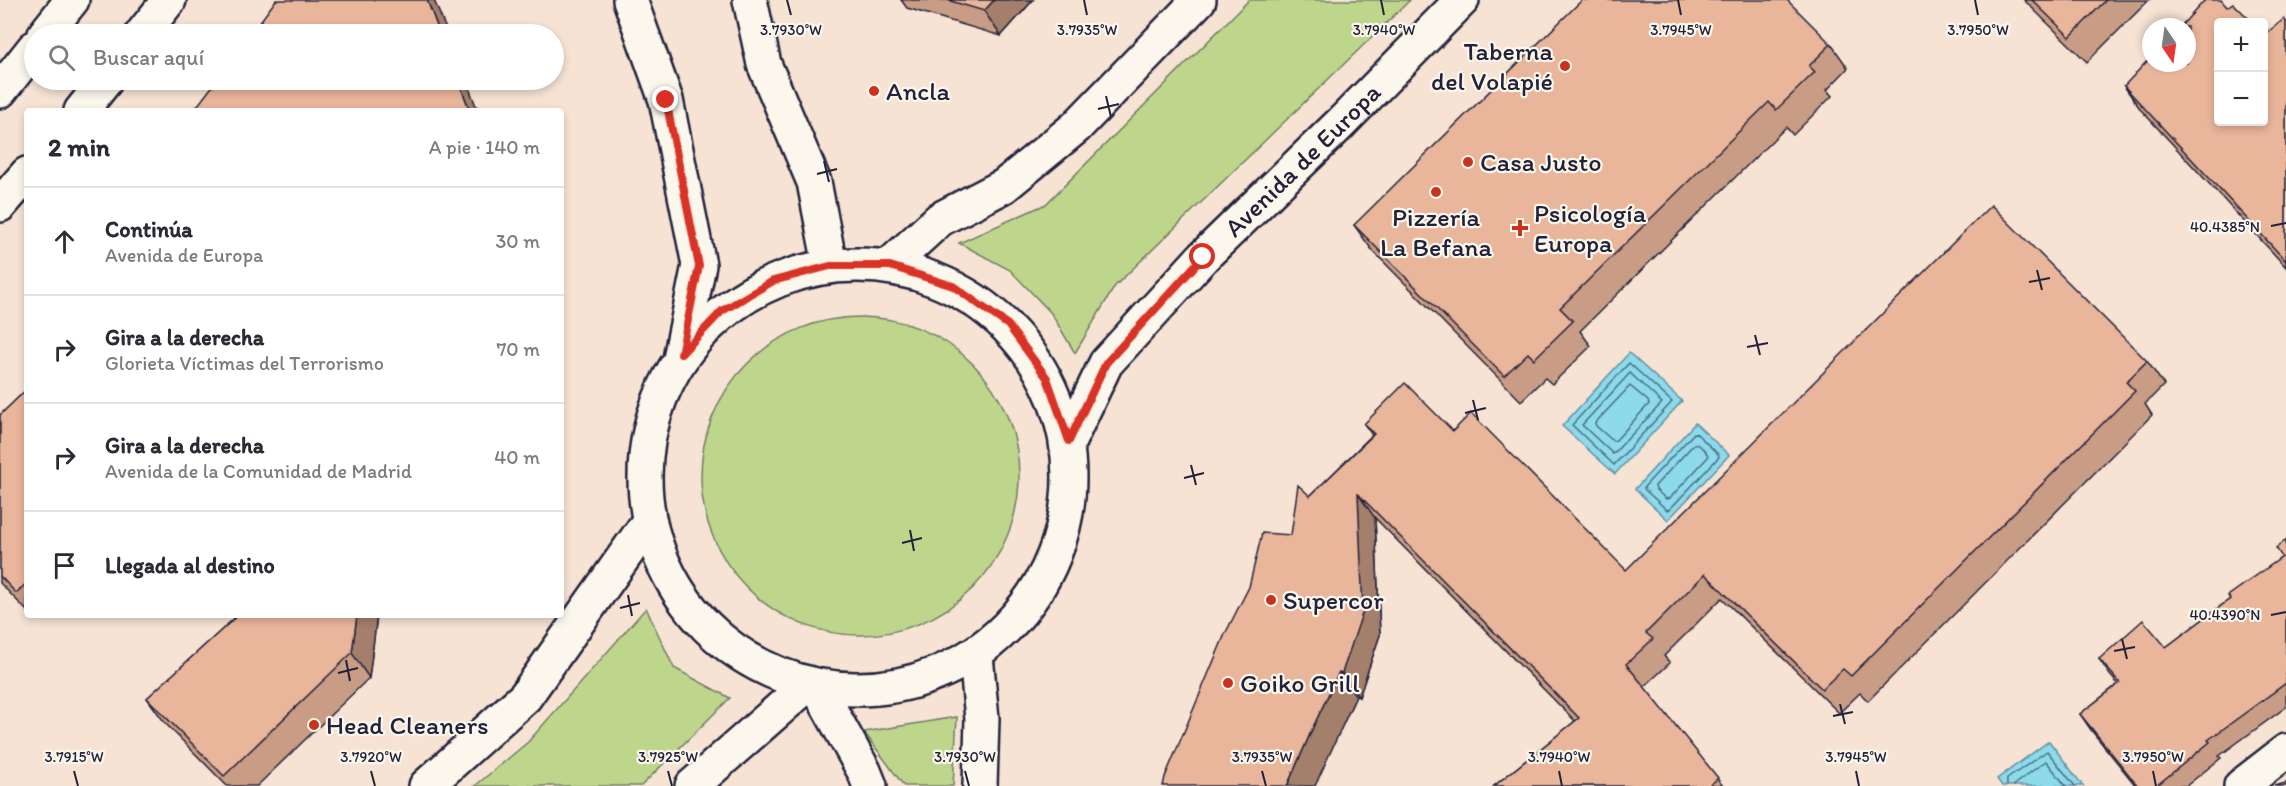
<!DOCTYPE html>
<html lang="es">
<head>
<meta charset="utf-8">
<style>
  :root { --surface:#fff; --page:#f2f2f3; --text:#2b2b33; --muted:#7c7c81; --line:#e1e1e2 }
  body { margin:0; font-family:Itim,sans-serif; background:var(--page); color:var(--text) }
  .controls { position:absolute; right:18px; top:18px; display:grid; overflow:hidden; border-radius:6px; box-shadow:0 3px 9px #0003 }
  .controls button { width:54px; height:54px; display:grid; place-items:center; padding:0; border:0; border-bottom:2px solid var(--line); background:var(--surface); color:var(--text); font:30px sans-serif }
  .compass { position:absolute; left:2142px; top:18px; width:54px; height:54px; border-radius:50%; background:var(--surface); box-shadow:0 3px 9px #0003; rotate:167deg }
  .stop { position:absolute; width:18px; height:18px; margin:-14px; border:4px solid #d93025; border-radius:50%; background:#fff }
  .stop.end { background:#d93025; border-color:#fff; box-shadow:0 2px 6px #0008 }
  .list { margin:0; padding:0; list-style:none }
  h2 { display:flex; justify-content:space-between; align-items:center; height:78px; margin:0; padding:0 24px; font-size:26px }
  h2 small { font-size:20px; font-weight:400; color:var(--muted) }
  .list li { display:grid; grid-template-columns:39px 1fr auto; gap:18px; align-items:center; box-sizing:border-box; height:108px; padding:0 24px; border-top:2px solid var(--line) }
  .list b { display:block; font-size:22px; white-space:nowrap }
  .list p { margin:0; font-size:20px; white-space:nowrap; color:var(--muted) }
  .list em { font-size:20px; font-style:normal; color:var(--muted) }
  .icon { flex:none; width:33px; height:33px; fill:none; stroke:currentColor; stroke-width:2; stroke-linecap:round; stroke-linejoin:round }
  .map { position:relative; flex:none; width:2286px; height:786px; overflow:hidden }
  .search { position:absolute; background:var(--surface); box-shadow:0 3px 9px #0003; left:24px; top:24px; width:540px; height:66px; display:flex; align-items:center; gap:15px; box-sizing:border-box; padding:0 21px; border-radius:33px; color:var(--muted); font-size:22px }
  .panel { position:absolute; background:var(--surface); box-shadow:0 3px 9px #0003; left:24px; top:108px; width:540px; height:510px; border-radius:6px }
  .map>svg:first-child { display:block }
</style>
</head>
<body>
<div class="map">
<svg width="2286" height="786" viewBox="0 0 2286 786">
  <rect width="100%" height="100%" fill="#f6e3d4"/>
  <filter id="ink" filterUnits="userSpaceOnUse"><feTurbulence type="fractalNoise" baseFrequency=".0167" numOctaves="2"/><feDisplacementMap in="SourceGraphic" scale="12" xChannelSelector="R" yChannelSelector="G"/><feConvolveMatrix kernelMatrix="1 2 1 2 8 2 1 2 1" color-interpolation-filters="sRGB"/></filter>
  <g filter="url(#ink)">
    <path fill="#bed68c" stroke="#707c64" stroke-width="1.5" d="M1249,0H1410L1115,286L1075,353L1051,313L1010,270L959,243L1046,204Z
      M701 476a159 159 0 1 1 318 0a159 159 0 1 1-318 0Z
      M646,608L674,668L730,698L641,786H475L528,742Z
      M957,717L953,786H904L864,732Z"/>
    <path fill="#8cdaea" stroke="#6290a4" stroke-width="1.5" d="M1629,353L1682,401L1615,474L1562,426Z
      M1695,423L1729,455L1668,520L1635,489Z
      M2049,741L2083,786H2002L1997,779Z"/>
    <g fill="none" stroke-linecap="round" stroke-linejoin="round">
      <path stroke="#4c6c81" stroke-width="1.5" d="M1629,363L1672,402L1614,465L1572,425Z
        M1630,373L1662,403L1613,454L1582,425Z
        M1630,386L1648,401L1649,404L1616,440L1613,441L1596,426L1595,423Z
        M1694,433L1697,434L1718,454L1719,457L1670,509L1667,510L1645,490L1644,487Z
        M1694,444C1699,444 1708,452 1708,457L1670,498L1666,499L1656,490L1655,486Z
        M2007,786V779L2047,751L2075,786
        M2014,786L2016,783L2046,761L2066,786"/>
      <defs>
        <path id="minor" d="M630,0L666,100L699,265L681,354
          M750,0L764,64L814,182L830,265
          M142,34L169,0
          M81,111L106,80
          M0,205L27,174
          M976,656L982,719L980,786
          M818,688L864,771L870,786
          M2241,786L2286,751"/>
        <g id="tertiary">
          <circle cx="857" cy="477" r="212"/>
          <path d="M889,266L940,219L1004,186L1076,127L1199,0"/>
          <path id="s1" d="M1069,441L1106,363L1203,257L1341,123L1462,0"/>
          <path d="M426,786L525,697L647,524"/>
          <path d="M692,786L808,684"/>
        </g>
        <path id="motorway" d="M45,34L72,0
          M0,91L34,48"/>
      </defs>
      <use href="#minor" stroke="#22223b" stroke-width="38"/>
      <use href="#tertiary" stroke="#22223b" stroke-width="38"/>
      <use href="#motorway" stroke="#22223b" stroke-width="38"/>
      <use href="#minor" stroke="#fbf7ec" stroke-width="33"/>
      <use href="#tertiary" stroke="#fbf7ec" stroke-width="33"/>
      <use href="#motorway" stroke="#fbf7ec" stroke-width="33"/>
    </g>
    <path fill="#c89c85" stroke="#22223b" stroke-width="1.5" d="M901,0H1033L1001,36L907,8Z
      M2024,0H2149L2087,62Z
      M2286,22V267L2141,110L2124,86L2218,122Z
      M1831,44L1848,68L1827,90L1832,96L1793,135L1786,127L1580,331L1591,346L1552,384L1545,378L1521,401L1372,250L1354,225Z
      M2147,361L2164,385L2145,404L2152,415L1868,701L1860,693L1839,713L1722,598L1664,656L1670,663L1644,687L1723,786H1494L1575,721L1375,518L1380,635L1359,697L1356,696L1331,749L1291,535L1310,496L1372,435L1364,424L1453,431L1626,570Z
      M27,389V611L0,583V415Z
      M2286,540V707L2219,756L2221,758L2186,786H2136L2091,730L2080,714L2118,684L2110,675L2099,659L2166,647L2230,599L2282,557Z
      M238,615H377L369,678L257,786H227L165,723L147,698Z"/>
    <path fill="#a37f6c" stroke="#22223b" stroke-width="1.5" d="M427,0H434L448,34H440Z
      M994,0H1033L1001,36L984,11Z
      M458,80H466L478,111H470Z
      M1358,494L1375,518L1380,635L1359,697L1342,673Z
      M357,615H377L369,678L352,653Z
      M1339,672L1356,696L1315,786H1287L1314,725Z"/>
    <path fill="#e9b59b" stroke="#22223b" stroke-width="1.5" d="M276,0H427L440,34H251Z
      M947,0H994L984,11Z
      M1582,0H1787L1831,44L1809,66L1815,72L1776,110L1769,102L1560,308L1573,321L1534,359L1528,353L1504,376L1354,225Z
      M2032,0H2106L2070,37Z
      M2205,0H2221L2227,7L2233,3L2252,22H2218V122H2264V35L2284,19L2286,22V261L2124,86L2151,57V63H2187V27H2180Z
      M217,80H458L470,111H196L195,109Z
      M1991,205L2147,361L2126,382L2135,391L1851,676L1843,669L1822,689L1705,574L1646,633L1653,639L1626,664L1718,778L1709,786H1494L1579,718L1358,494L1363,611L1342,673L1339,672L1314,725L1287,786H1163L1165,777L1225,634L1249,587L1262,533L1291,535L1298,485L1310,496L1374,434L1364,424L1405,383L1453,431L1471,413L1626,570Z
      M27,389V583L16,593L0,576V415Z
      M2286,540V683L2208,740L2210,742L2156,786H2138L2080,714L2120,683L2099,659L2143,620L2166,647L2230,599L2228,596L2282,557L2276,548Z
      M238,615H357L352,653L224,776L147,698Z
      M2286,783V786H2274Z"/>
  </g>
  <g fill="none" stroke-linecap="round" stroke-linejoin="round" filter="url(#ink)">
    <path stroke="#d93025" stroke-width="8" d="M666,100L699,266L681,354L722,311L773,281L830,266H890L953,286L1008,325L1047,378L1069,441L1106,363L1203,257"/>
  </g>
  <path fill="none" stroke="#22223b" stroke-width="2" d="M787,0L791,15M1084,0L1087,15M1381,0L1384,15M1678,0L1681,15M1975,0L1978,15M1106,96L1111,117M1098,109L1119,104M824,161L829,182M817,174L837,169M2271,226L2286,223M2037,270L2042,290M2029,282L2050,278M1755,335L1760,355M1747,347L1768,343M1473,400L1478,420M1465,413L1486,408M1191,465L1196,485M1184,478L1204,473M910,530L914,551M902,543L922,538M628,595L632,616M620,608L640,603M2271,615L2286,612M2122,639L2127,659M2114,651L2135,647M346,660L350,681M338,673L358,668M1840,704L1845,724M1833,716L1853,712M74,771L78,786M371,771L375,786M668,771L672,786M965,771L969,786M1262,771L1266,786M1559,771L1562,786M1856,771L1859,786M2153,771L2156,786"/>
  <g fill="#c8321e" stroke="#fbf7ec" stroke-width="2">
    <circle cx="1565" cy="66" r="6"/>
    <circle cx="874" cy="91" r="6"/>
    <circle cx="1468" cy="162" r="6"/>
    <circle cx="1436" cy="192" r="6"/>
    <path d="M1517 219h6v6h6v6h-6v6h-6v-6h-6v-6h6z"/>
    <circle cx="1271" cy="600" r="6"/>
    <circle cx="1228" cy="683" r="6"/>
    <circle cx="314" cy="725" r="6"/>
  </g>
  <g text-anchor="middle" stroke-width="4.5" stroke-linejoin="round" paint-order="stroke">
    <g font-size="26" fill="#22223b" stroke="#fbf7ec" text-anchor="start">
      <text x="1553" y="60" text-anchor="end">Taberna<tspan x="1553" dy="30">del Volapié</tspan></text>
      <text x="886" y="100">Ancla</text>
      <text x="1480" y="171">Casa Justo</text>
      <text x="1534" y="222">Psicología<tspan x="1534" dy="30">Europa</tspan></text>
      <text x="1436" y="226" text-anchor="middle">Pizzería<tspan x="1436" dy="30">La Befana</tspan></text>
      <text x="1283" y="609">Supercor</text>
      <text x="1240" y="692">Goiko Grill</text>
      <text x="326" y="734">Head Cleaners</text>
    </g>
    <g font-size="26" fill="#22223b" stroke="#fbf7ec">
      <text dy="9" stroke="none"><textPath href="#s1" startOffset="369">Avenida de Europa</textPath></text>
    </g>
  </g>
  <g font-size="15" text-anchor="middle" fill="#22223b" stroke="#fbf7ec" stroke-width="4.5" stroke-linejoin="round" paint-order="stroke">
    <text x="791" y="35">3.7930°W</text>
    <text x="1087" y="35">3.7935°W</text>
    <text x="1384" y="35">3.7940°W</text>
    <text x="1681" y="35">3.7945°W</text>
    <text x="1978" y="35">3.7950°W</text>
    <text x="2225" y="232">40.4385°N</text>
    <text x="2225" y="620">40.4390°N</text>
    <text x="74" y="762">3.7915°W</text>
    <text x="371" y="762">3.7920°W</text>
    <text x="668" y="762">3.7925°W</text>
    <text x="965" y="762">3.7930°W</text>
    <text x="1262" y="762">3.7935°W</text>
    <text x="1559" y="762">3.7940°W</text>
    <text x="1856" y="762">3.7945°W</text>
    <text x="2153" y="762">3.7950°W</text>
  </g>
</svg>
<div class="controls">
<button>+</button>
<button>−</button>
</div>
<svg class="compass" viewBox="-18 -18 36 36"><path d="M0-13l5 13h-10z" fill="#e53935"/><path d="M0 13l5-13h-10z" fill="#7c7c81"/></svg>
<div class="stop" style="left:1203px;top:257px"></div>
<div class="stop end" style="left:666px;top:100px"></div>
<div class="search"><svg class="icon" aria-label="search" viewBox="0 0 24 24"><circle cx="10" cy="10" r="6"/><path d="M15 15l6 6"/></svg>Buscar aquí</div>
<section class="panel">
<h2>2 min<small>A pie · 140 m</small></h2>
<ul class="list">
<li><svg class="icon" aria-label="ahead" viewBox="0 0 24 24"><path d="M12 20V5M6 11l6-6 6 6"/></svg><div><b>Continúa</b><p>Avenida de Europa</p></div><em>30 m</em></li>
<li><svg class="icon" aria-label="right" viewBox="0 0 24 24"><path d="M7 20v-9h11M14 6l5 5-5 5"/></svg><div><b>Gira a la derecha</b><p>Glorieta Víctimas del Terrorismo</p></div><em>70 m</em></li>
<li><svg class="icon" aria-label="right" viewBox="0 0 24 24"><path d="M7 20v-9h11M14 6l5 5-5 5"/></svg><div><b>Gira a la derecha</b><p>Avenida de la Comunidad de Madrid</p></div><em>40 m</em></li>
<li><svg class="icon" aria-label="arrive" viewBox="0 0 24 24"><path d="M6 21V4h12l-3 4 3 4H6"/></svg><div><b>Llegada al destino</b></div></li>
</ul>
</section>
</div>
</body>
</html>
